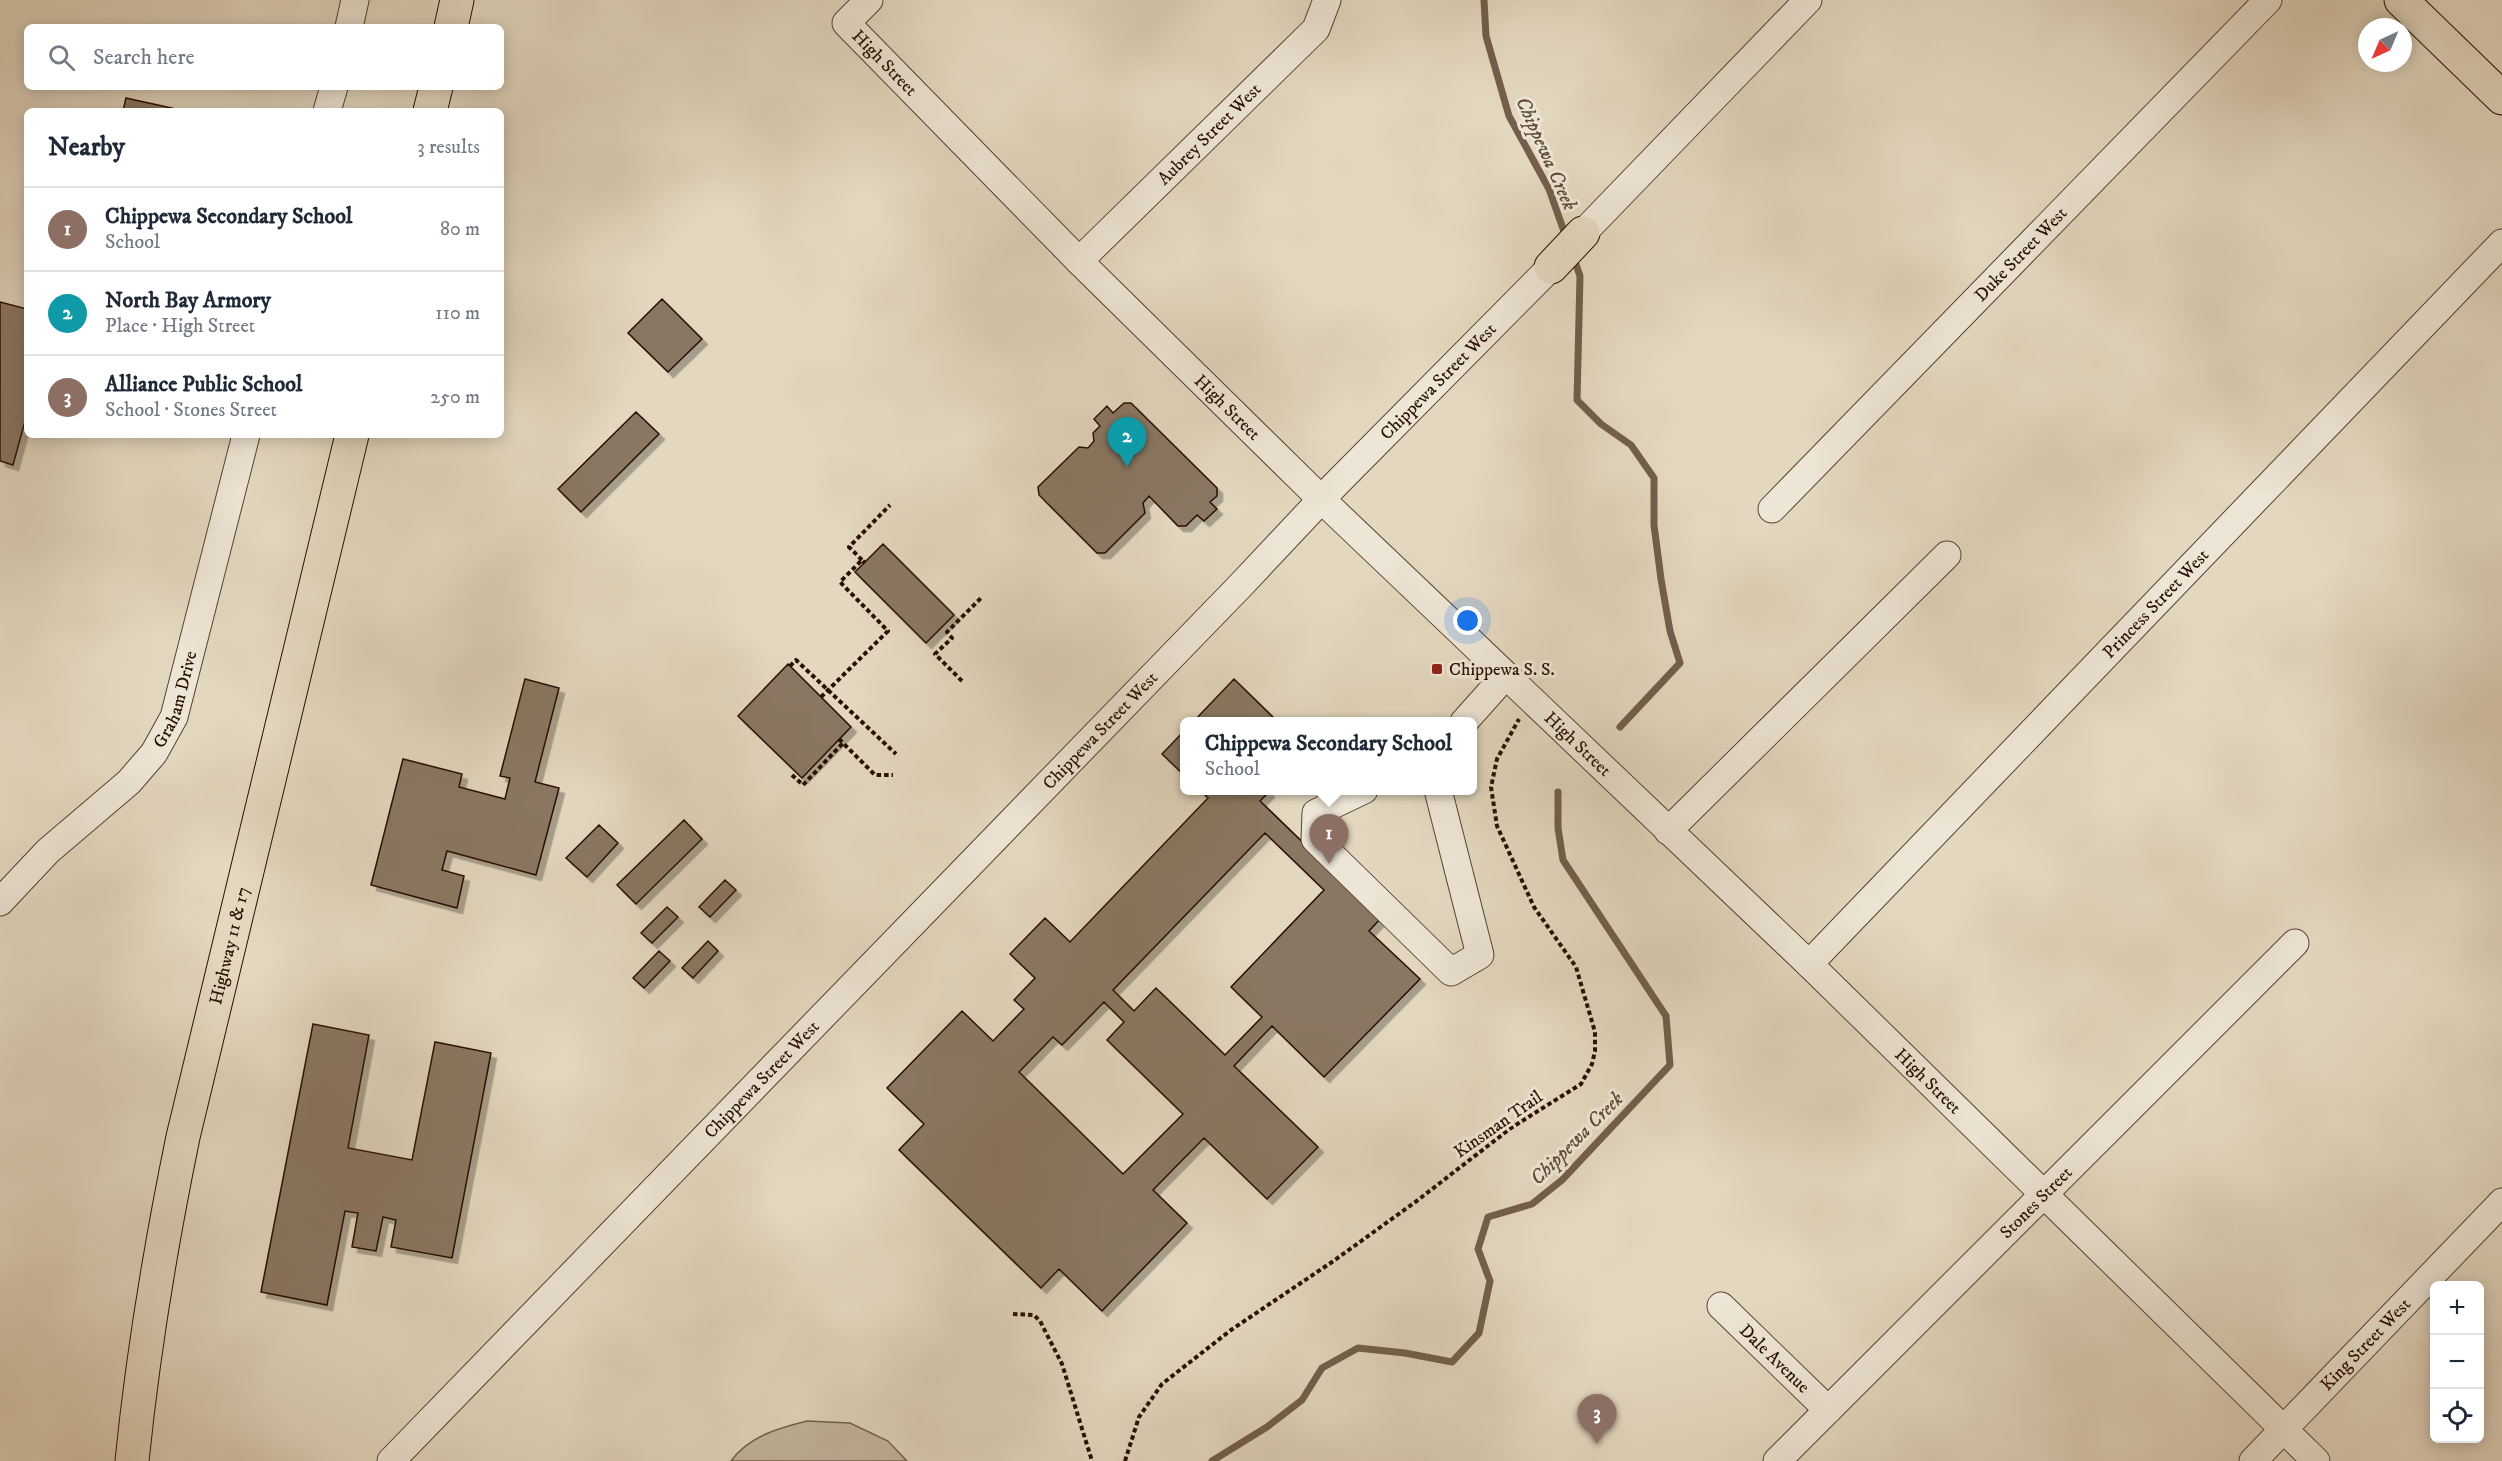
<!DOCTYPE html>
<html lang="en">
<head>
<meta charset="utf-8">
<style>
  :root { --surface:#fff; --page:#f2f2f3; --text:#1f2937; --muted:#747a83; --line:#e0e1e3; --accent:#0f766e }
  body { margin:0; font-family:"IM FELL DW Pica",serif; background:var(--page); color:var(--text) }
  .controls { position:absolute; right:18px; bottom:18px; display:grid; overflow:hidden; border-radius:9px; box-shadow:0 3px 15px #0003 }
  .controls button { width:54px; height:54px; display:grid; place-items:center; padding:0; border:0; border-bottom:2px solid var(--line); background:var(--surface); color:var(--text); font:30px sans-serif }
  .compass { position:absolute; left:2358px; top:18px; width:54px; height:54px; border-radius:50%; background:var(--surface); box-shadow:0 3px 15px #0003; rotate:224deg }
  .you { position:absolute; left:1468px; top:621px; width:21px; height:21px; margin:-15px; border:4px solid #fff; border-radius:50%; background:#1a73e8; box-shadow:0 0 0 9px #1a73e833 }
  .badge { display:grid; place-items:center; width:39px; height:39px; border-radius:50%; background:var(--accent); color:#fff; font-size:20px; font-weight:700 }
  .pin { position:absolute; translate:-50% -50px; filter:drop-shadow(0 2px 3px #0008) }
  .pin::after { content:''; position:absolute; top:32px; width:21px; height:18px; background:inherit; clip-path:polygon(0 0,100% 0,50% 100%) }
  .popup { position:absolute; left:1180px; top:717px; width:297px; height:78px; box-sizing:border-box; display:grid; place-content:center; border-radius:9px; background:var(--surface); filter:drop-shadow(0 2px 4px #0005); font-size:20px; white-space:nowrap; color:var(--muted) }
  .popup b { font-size:22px; color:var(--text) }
  .popup::after { content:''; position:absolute; left:50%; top:100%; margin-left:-12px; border:12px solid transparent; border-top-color:var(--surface) }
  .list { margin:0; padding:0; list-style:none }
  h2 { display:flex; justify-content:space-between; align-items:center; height:78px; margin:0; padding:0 24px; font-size:26px }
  h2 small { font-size:20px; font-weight:400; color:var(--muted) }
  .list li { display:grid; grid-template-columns:39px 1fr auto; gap:18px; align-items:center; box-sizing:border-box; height:84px; padding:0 24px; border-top:2px solid var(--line) }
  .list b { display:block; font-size:22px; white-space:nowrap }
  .list p { margin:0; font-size:20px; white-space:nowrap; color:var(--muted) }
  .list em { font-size:20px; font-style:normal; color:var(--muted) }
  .icon { flex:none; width:33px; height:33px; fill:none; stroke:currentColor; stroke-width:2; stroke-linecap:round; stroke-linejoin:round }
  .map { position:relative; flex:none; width:2502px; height:1461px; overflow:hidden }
  .search { position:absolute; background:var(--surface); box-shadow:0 3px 15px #0003; left:24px; top:24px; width:480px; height:66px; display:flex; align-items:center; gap:15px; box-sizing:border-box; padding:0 21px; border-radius:9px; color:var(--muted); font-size:22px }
  .panel { position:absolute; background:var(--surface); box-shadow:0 3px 15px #0003; left:24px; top:108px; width:480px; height:330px; border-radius:9px }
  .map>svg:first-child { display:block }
</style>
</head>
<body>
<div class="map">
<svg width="2502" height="1461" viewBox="0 0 2502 1461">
  <defs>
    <filter id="shadow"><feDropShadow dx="5.5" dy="5.5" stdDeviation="0" flood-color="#0004"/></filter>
  </defs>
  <rect width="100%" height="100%" fill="#e3d7bf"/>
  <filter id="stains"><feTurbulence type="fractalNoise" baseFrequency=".00333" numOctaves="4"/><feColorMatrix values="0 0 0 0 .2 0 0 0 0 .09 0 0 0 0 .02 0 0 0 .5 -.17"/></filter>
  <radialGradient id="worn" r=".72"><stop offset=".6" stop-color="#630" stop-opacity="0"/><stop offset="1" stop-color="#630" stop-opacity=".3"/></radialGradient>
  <path fill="#c3b59f" stroke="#766250" stroke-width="1.5" d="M807,1421L850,1423L888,1441L907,1461H731C749,1436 779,1428 807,1421Z"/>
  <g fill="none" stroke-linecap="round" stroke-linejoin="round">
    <path stroke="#735e4c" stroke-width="7" d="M1484,0L1486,36L1509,116L1549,189L1566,237
      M1573,256L1580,276L1577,400L1601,424L1631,445L1654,478V525L1661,579L1670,631L1680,663L1620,727
      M1212,1461L1267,1427L1302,1400L1322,1368L1358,1348L1405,1353L1452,1362L1479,1333L1490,1281L1478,1249L1488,1217L1532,1204L1562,1180L1670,1065L1666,1016L1563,860L1558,828V792"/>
  </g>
  <path fill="#8a7763" stroke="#290f00" stroke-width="1.5" fill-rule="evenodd" filter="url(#shadow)" d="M126,98L185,111H123Z
    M662,299L702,339L668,372L628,333Z
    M0,302L27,309V414L13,465L0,461Z
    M1124,403H1131L1217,488V496L1210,502L1217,509L1204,521L1197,515L1186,526H1178L1149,496L1143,503L1145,513L1105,553H1097L1039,495L1038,487L1079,447L1088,448L1094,441L1093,433L1100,426L1094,419L1107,406L1113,413Z
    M636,412L659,434L581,512L558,489Z
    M883,544L954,615L926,643L855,572Z
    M788,664L851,727L802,778L738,716Z
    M525,679L559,688L535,782L559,788L536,875L447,851L442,870L464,876L457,908L371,885L403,759L462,774L459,787L505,799L510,778L500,776Z
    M1234,679L1278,722H1193Z
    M1185,730V776L1162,754Z
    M1200,790H1267L1269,792L1260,801L1381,918L1369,931L1420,979L1324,1077L1272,1026L1234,1066L1318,1147L1267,1199L1204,1138L1153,1190L1187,1223L1102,1311L1059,1269L1041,1288L899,1150L924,1124L887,1088L962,1011L993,1041L1024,1009L1014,1000L1035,978L1010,954L1045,918L1070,942L1208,798ZM1265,833L1324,890L1231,987L1262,1017L1225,1055L1156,988L1134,1011L1113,990ZM1104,1002L1124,1022L1107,1040L1183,1114L1123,1174L1019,1072L1053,1037L1062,1045Z
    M684,820L702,839L636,904L617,885Z
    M599,825L618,843L587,877L566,858Z
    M725,880L736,890L710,917L699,907Z
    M667,907L678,917L652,943L641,933Z
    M708,941L718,951L693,978L682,968Z
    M659,951L670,961L644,988L633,978Z
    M313,1024L369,1035L348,1148L412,1160L435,1042L491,1053L452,1258L391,1247L396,1220L383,1217L376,1251L352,1247L358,1213L345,1211L327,1305L261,1292Z"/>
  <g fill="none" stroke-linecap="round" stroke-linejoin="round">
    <defs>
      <g id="minor">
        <path id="s1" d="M869,0L846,23L1079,261L1321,499L1809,964L2316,1461"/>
        <path d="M349,27L355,0"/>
        <path d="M327,111L334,87"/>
        <path d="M1583,233L1808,0"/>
        <path id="s2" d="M1079,261L1316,29L1327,0"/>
        <path id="s3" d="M1772,509L2268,0"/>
        <path d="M1464,722L1505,676"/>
        <path d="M1364,790L1316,813L1315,839L1451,972L1480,955L1438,790"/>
        <path d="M1668,831L1947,555"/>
        <path id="s4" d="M0,902L48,851L129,782L154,753L174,717L246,435"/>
        <path id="s5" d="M1809,964L2502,243"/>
        <path id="s6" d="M1721,1306L1828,1410"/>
        <path id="s7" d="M391,1461L1241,585L1334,486L1551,267"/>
        <path id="s8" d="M1777,1461L2295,943"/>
        <path id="s9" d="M2253,1461L2502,1202"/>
      </g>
      <path id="major" d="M2401,0L2502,98
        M1551,267L1583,233"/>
      <g id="highway">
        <path d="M451,27L457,0"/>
        <path d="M430,111L436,87"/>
        <path id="s10" d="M132,1461C143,1352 161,1244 183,1137L352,435"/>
      </g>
    </defs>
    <use href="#minor" stroke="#584130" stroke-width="29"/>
    <use href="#major" stroke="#290f00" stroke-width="35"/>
    <use href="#highway" stroke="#290f00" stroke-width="35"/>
    <path stroke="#290f00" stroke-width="4" stroke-dasharray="4.5 3" stroke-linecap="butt" d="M862,560L849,547L890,505
      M790,666L796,660L896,754
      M962,681L935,654L952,638L947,632L981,598
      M821,697L888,631L840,582L862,560L865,563
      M839,739L875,775H893
      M792,775L803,785L843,743
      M1013,1314L1034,1315L1040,1321L1062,1364L1092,1461
      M1125,1461L1139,1417L1162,1384L1231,1330L1332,1262L1414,1203L1511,1128L1581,1084L1592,1064L1595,1051V1032L1576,967L1534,907L1497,826L1491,787L1497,759L1519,719"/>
    <use href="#minor" stroke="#ede5d5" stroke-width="27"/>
    <use href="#major" stroke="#e3d7bf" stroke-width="33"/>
    <use href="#highway" stroke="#e3d7bf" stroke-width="33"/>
  </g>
  <rect fill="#8f2418" stroke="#ede5d5" stroke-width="2" x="1431" y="663" width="12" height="12" rx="3"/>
  <g text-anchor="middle" stroke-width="6" stroke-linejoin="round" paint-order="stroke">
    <g font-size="18" fill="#290f00" stroke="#ede5d5">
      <text dy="6" stroke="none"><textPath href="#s1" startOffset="88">High Street</textPath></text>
      <text dy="6" stroke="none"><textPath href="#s2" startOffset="182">Aubrey Street West</textPath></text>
      <text dy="6" stroke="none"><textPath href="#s3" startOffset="356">Duke Street West</textPath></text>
      <text dy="6" stroke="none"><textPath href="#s7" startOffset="1504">Chippewa Street West</textPath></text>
      <text dy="6" stroke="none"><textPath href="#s1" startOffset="574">High Street</textPath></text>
      <text dy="6" stroke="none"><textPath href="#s5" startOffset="500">Princess Street West</textPath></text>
      <text dy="6" stroke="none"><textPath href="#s4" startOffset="273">Graham Drive</textPath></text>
      <text dy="6" stroke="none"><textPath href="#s7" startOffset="1018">Chippewa Street West</textPath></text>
      <text dy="6" stroke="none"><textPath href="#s1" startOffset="1060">High Street</textPath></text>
      <text dy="6" stroke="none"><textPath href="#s10" startOffset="525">Highway 11 &amp; 17</textPath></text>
      <text dy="6" stroke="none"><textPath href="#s7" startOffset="532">Chippewa Street West</textPath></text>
      <text dy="6" stroke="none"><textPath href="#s1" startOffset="1546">High Street</textPath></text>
      <text transform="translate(1498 1124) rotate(-35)" y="6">Kinsman Trail</text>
      <text dy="6" stroke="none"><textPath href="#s8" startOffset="366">Stones Street</textPath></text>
      <text dy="6" stroke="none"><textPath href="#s9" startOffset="162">King Street West</textPath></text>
      <text dy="6" stroke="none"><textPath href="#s6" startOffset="75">Dale Avenue</textPath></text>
    </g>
    <g font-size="18" fill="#290f00" stroke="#ede5d5" text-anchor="start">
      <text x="1449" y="675">Chippewa S. S.</text>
    </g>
    <g font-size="20" font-style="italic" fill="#604a39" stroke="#ede5d5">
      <text transform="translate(1547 153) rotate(66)" y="7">Chippewa Creek</text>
      <text transform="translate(1576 1138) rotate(-45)" y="7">Chippewa Creek</text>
    </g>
  </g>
  <rect width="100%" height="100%" filter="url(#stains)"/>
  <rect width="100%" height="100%" fill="url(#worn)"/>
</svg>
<div class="controls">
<button>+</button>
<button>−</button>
<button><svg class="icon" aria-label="locate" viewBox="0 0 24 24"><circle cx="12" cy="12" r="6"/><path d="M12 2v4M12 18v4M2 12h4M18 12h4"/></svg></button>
</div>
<svg class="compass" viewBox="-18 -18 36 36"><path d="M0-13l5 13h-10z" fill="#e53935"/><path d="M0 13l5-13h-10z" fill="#747a83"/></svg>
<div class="you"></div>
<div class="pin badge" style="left:1329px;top:864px;background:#8d6e63">1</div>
<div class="popup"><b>Chippewa Secondary School</b>School</div>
<div class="pin badge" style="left:1127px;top:467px;background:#0f9aa8">2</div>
<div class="pin badge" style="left:1597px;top:1444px;background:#8d6e63">3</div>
<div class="search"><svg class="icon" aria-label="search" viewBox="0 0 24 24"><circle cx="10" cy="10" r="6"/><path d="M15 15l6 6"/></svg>Search here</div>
<section class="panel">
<h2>Nearby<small>3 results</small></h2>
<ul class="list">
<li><span class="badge" style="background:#8d6e63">1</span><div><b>Chippewa Secondary School</b><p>School</p></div><em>80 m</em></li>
<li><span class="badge" style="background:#0f9aa8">2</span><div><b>North Bay Armory</b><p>Place · High Street</p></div><em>110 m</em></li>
<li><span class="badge" style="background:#8d6e63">3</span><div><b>Alliance Public School</b><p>School · Stones Street</p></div><em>250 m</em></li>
</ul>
</section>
</div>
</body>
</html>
